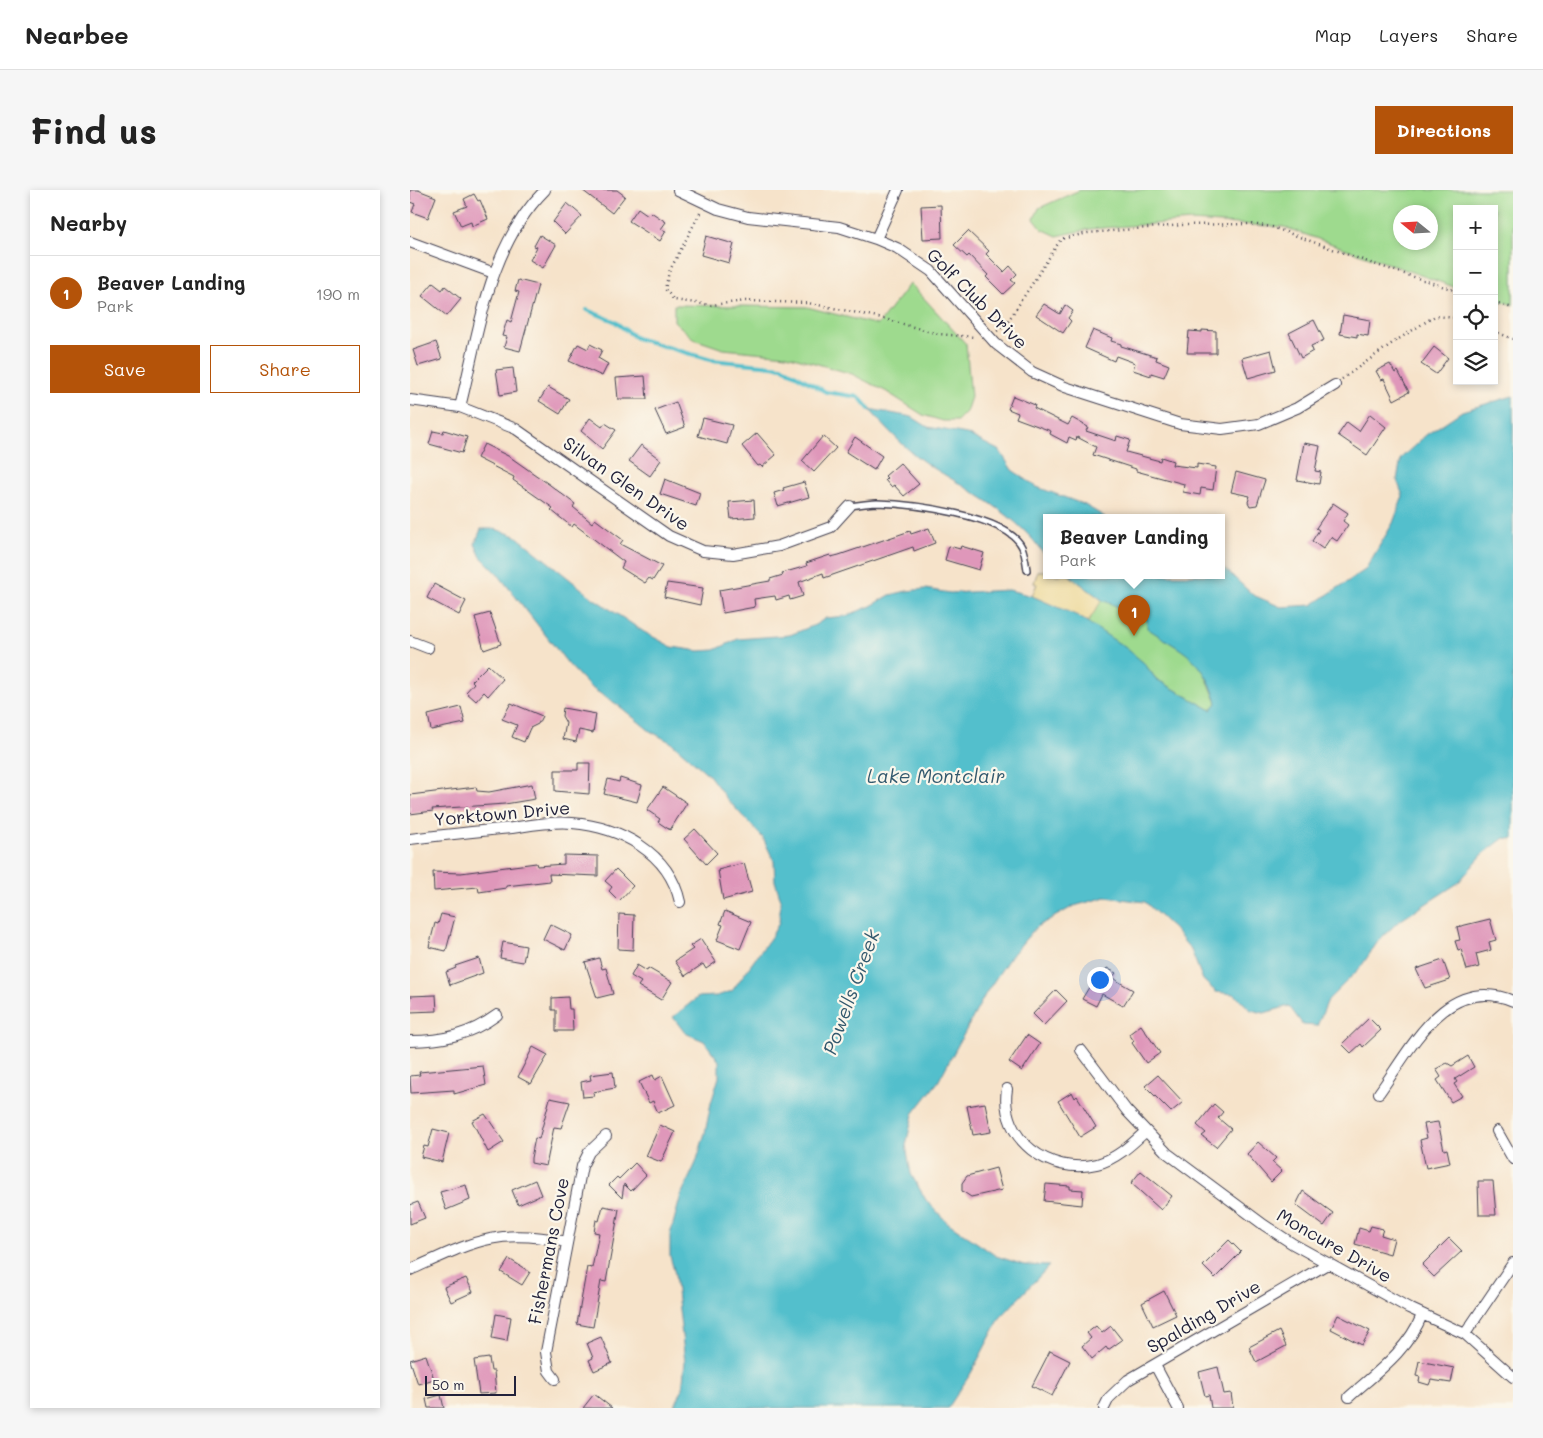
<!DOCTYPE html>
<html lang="en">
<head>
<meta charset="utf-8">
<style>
  :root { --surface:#fff; --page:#f6f6f6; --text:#222; --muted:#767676; --line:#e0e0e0; --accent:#b45309 }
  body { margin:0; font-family:Mali,sans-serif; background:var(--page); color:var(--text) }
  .controls { position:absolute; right:15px; top:15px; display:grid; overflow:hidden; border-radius:0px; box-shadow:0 2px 8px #0003 }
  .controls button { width:45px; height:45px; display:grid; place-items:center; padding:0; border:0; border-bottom:1px solid var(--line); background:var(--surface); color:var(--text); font:25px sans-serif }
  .compass { position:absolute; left:983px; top:15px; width:45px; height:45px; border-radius:50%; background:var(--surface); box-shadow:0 2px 8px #0003; rotate:288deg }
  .scale { position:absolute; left:15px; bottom:12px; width:91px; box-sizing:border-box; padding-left:5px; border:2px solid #22223b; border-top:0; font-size:14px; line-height:18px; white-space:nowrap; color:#22223b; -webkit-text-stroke:4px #fbf7ec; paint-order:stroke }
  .you { position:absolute; left:689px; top:789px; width:18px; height:18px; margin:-12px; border:4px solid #fff; border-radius:50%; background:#1a73e8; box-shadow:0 0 0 8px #1a73e833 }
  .badge { display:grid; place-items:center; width:32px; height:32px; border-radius:50%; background:var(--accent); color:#fff; font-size:16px; font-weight:700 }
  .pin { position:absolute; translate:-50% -41px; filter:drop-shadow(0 1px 2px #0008) }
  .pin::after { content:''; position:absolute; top:26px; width:18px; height:15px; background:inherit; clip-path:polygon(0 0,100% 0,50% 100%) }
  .popup { position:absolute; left:633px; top:324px; width:182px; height:65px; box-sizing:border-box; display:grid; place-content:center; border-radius:0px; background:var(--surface); filter:drop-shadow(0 1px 4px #0005); font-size:16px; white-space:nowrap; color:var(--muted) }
  .popup b { font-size:19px; color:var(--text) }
  .popup::after { content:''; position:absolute; left:50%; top:100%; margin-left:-10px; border:10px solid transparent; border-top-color:var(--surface) }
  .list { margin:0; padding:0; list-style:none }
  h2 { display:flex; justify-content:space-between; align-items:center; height:65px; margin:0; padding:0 20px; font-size:21px }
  h2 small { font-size:16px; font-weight:400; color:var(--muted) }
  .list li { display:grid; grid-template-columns:32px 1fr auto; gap:15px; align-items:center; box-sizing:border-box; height:75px; padding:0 20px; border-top:1px solid var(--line) }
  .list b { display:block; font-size:19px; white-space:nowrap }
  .list p { margin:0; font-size:16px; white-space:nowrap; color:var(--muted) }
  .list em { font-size:16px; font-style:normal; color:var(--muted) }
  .actions { display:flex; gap:10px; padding:15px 20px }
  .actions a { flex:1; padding:11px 0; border:1px solid var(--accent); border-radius:0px; text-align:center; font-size:18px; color:var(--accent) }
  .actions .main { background:var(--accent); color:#fff }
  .icon { flex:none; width:28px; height:28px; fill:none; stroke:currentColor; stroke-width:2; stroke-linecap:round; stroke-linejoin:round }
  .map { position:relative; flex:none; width:1103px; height:1218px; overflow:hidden; border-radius:0px }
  header { display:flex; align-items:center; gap:30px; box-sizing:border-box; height:70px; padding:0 25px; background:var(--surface); border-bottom:1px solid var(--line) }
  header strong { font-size:24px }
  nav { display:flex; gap:28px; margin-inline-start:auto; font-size:18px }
  .intro { display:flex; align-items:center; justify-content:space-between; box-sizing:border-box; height:120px; padding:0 30px }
  h1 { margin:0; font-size:35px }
  .button { padding:12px 22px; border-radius:0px; background:var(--accent); color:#fff; font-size:18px; font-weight:700 }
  main { display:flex; gap:30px; padding:0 30px }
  aside { flex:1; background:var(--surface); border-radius:0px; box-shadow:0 2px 8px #0003 }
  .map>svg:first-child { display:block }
</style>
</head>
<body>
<header>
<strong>Nearbee</strong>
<nav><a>Map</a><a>Layers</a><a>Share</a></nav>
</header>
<div class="intro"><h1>Find us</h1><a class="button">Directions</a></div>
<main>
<aside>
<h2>Nearby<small></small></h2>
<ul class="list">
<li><span class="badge">1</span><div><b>Beaver Landing</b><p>Park</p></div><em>190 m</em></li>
</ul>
<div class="actions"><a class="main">Save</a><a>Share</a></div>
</aside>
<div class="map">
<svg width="1103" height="1218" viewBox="0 0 1103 1218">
  <rect width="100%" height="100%" fill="#fbf7ec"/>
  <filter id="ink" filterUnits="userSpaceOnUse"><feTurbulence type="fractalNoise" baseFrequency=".02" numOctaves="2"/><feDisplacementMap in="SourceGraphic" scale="10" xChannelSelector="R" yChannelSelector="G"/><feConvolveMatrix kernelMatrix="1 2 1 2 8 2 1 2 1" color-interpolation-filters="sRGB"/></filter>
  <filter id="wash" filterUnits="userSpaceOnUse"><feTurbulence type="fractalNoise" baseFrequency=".0096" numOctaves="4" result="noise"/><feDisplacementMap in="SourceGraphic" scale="20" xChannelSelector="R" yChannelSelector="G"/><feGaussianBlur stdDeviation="1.12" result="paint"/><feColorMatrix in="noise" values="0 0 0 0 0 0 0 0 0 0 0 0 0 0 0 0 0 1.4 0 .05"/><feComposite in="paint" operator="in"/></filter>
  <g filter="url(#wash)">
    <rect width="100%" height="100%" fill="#f6e3ca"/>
    <path fill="#9eda8e" stroke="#607e64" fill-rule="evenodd" d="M670,0H1103V115L1084,109V19H1047V98L874,37L781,31L680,39L647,46L632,39L624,29L629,18ZM991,22H1021V52H991Z
      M500,93L556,154L561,207L556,222L547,231H533L513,225L477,202L442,184L377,165L313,159L284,149L264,131V115L397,117L468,135Z
      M636,379V385H659L708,417L737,429L754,449L778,463L793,479L807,513L801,520L746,489L734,473L646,416L622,406L627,394L624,393L628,381H636Z"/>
    <path fill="#eeda9e" stroke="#887e6c" d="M636,379V385H659L692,410L678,432L622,406L627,394L624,393L628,381H636Z"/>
    <path fill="#53bfcc" stroke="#3a7084" d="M1103,206V649L1094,648L1072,665L1048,693L988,732L969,750L950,778L918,810L907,836L893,835L879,816L854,823L841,820L824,804L806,802L793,790L781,760L764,739L735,712L696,707L664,716L626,737L598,770L576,803L528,892L503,924L496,955L501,984L516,1010L537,1032L586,1066L614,1075L639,1076L590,1128L561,1183L538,1218H264L272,1200L275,1172L265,1084L260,1066V1045L271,1005L286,973L295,943L301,913L309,887V871L294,851L275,843L263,827L288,807L307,806L322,801L361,747L369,733L371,710L365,691L364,671L353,648L316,608L299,585L262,553L240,541L208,515L180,497L159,475L87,383L71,367L65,354L71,339H85L106,346L183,408L234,442L262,457L289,461L305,460L328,449L380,445L405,435L416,428L436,426L461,416L480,405L497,401L515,399L540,403L599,400L622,406L668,426L716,458L734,473L746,489L801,520L807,513C793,466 774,463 737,438V429L692,410L659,385H812V376L843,405L871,417L902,415L955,380L983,333L993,306L987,290L991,268L1016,245L1052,221Z
      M459,219L502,227L518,237L557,244L590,261L602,280L627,297L675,315L695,327H636V367C608,324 560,301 517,274C495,259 477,239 459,219Z"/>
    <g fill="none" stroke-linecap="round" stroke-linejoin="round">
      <path stroke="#53bfcc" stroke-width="4" d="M177,120L204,131L226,148L301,170L372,177L416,202L449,207L459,219"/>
    </g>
    <g id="blocks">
      <path fill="#df97ba" d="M0,0H8L26,7L18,28L2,22L5,14L0,12Z
        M172,0H207L215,6L202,23Z
        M64,4L68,11L70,10L78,29L62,36L61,32L51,36L44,21L57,16L54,9Z
        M157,13L172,26L155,44L143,32Z
        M531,15L532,48L513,49L511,16Z
        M228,18L238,25L241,22L256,32L251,39L256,41L250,51L219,31Z
        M558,41L579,61L576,64L594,82L600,76L607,84L601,90L605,93L593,104L576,87L578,85L559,65L557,67L544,55Z
        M130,45L146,55L133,78L120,70L127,57L124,56Z
        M296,46L324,54L319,73L291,65Z
        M108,90L128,95L110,161L94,157L97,147L92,146L97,130L101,132L109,102L105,101Z
        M23,93L32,100L35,96L51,109L37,126L12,106Z
        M634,114L650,124L655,115L663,121L658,128L661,131L653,143L626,125Z
        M933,125L960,130L958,146L947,144V147L930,144Z
        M904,130L914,150L901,156L903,161L891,168L879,143Z
        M683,140L702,148L701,151L711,154V156L747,167L746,170L759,175L754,187L741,183V186L723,180L725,173L706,166L704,171L675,158Z
        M792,140L806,141V163H777L779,141L792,142Z
        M26,152L32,169L8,176L3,160Z
        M168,154L178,159L180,154L192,160L188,168L198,174L192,186L159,171Z
        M1024,157L1038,168L1026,184L1011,174Z
        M861,160L866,180L838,188L832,168Z
        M980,174L985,183L988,181L999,202L984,210L974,189L971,190L966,181Z
        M103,178L106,202L90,205L86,180Z
        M235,186L237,209H208L206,188Z
        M138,197L159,209L150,224L129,211Z
        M603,206L625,215L624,218L658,235L662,228L678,237L676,241L706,251L707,246L720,250L716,262L750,271L751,267L763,271L762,275L787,278V274L806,277L803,300L791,298L790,305L773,302L774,294L726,281V279L683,265L686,257L667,247L666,250L659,247L657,253L640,244L641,241L606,228L608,223L598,219Z
        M266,212L275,237L256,244L245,220Z
        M960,224L976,237L957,265L928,245L937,232L949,241Z
        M180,228L192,237L195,233L206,240L192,259L171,241Z
        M293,228L322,235L317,254L288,246Z
        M34,240L57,247L52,263L19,254L23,241L33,243Z
        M347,243L366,265L352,277L350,275L348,276L332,256Z
        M413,246L426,258L404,282L392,271Z
        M445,247L472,266L464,280L436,262Z
        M894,253L910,256L905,281L911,282L909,294L887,290Z
        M74,254L100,267L140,295L165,314L163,317L182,333L185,329L213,350L210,354L252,376L243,390L239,388L235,393L211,378L214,372L164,334L162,337L141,320L143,318L103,290L104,287L67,268Z
        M231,255L251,270L240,286L219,271Z
        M490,273L509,294L494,306L484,295L481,297L475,290L477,288L475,286Z
        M826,282L855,290L847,315L840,316L838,312L840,306L821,302Z
        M255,289L290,303L286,316L250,304Z
        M394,292L399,307L368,316L364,303L374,300L373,298Z
        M344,310L345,327L321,329L319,312Z
        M923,313L938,323L933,331L938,335L927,351L921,347L913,359L902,351L909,340L906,338Z
        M519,338L525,353L504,361L503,357L414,388L413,383L389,392L393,406L380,410L379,406L366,410L365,406L344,409L345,417L313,423L309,400L360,391V389L373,385L372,383L397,376L396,373L420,365L421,367L429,365L500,341L501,344Z
        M539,356L550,359L551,356L574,363L569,380L535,370Z
        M257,393L293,398L290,415L254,407Z
        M24,394L56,411L49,425L17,408Z
        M80,423L91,454L74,460L65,427Z
        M78,475L93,489L78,506L74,502L66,511L56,502L64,493L62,491Z
        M101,513L132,526L128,534L120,538L114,552L102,547L107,535L92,529Z
        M51,517L55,533L21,540L18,525Z
        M153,518L186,524L183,543L169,540L166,552L153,549L156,533L152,526Z
        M168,573H180L179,604L145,601V580H168Z
        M210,588L232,595L227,612L194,604L198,589L209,592Z
        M122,594L125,609L95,614L22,619L23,621L0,624V605L66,597L67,601L79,602Z
        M253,597L277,613L260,640L248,632L250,629L237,620Z
        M285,639L307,663L296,674L274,649Z
        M154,665L188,666V686L139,684L140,691L96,696V698L69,702L68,697L24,701L23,682L51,683L126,673L127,676L154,674Z
        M334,673L342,702L313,710L308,680Z
        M206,679L223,696L209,711L199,701L202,697L195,691Z
        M315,721L341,732L330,759L307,750L313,735L310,734Z
        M31,724L45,727L36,761L19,757L25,733L28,734Z
        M209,724L224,725L223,760L208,759Z
        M1080,729L1086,750L1079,752L1081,760L1066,764L1069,777L1057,780L1051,759L1048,760L1045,751L1050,750L1047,737Z
        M140,734L162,745L155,760L133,749Z
        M291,749L306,772L296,779L293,774L275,786L265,771L283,759L280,756Z
        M93,752L116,756L113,772L90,768Z
        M69,768L73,783L40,795L36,782L46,778L45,776Z
        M189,768L192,779L196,778L203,804L187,808L175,772Z
        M1033,770L1040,790L1015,798L1006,779Z
        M227,775L237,781L238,778L262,792L251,810L228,796L231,792L221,786Z
        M697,778L706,783L703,787L709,792L723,800L713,816L692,804L686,816L672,809L681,794L686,796Z
        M646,800L657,811L634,835L623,824Z
        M26,805L27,821L0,822V806Z
        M158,807L159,819H162L163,841H146V820H142V808Z
        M959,828L971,840L953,857L951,854L941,863L932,854Z
        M731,835L750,863L736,873L722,853L724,851L719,844Z
        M617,845L630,854L612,881L599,872Z
        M123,857L138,865L121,894L108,887Z
        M1058,866L1064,877L1045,889L1047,892L1044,894L1052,906L1041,912L1027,890L1031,887L1026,879L1037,873L1042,876Z
        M73,876L76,895L44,904V900L1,903L0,886L10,885L9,882Z
        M203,882L205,898L183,902L184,906L173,907L171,892L181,890L180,885Z
        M243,885L245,890L252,886L265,915L248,923L243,911L239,913L229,892Z
        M748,885L773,912L761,922L735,896Z
        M662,902L665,908L667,906L686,937L670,947L648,911Z
        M140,908L160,912L151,938L144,937L136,976L121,973V968L125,948L129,949Z
        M575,913L581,942L563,945L557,916Z
        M804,914L813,922L808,928L821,939L806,957L792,946L796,943L787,935Z
        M75,924L94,952L78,962L62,931Z
        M1028,932L1034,960L1037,959L1040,973L1016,978L1010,950L1017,948L1014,934Z
        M250,935L265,942L251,972L236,966Z
        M23,939L39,943L32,972L11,967L14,956L18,957Z
        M848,952L866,968L862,972L872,981L861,992L837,964Z
        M225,973L236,985L221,1001L214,994L212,1008L199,995L207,987L209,989Z
        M586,978L592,1000L561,1007L552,1001V993L557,986Z
        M731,981L762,1006L751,1020L721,993Z
        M125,990L131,1005L108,1015L102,1000Z
        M1068,991H1083L1086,1025H1069Z
        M636,994L660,996V999L673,1000L672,1015L634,1011Z
        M56,995L60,1010L36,1020L30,1002Z
        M893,1001L923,1023L914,1036L886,1015Z
        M8,1012L15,1028L0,1034V1015Z
        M193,1016L209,1019L196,1092L191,1091L183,1137L167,1134L177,1077L182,1078L189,1043L184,1042L186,1030L189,1031Z
        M961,1036L973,1039L971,1045L984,1049L980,1064L945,1054L949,1038L959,1041Z
        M1039,1048L1052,1061L1024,1087L1012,1075Z
        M819,1050L831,1062L805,1088L793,1076Z
        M99,1069L120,1082L112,1095L91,1082Z
        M56,1088L63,1102L41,1112L34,1097Z
        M754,1101L766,1125L743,1136L732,1113Z
        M86,1124L101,1127L97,1151L82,1148Z
        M928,1125L960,1141L952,1155L921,1139Z
        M686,1136L692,1143L701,1136L712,1150L698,1160L696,1157L682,1169L672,1156L681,1148L677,1143Z
        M869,1141L876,1156L846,1172L839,1157Z
        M191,1147L202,1173L184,1181L179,1170L183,1168L177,1153Z
        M640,1161L660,1171L642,1206L622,1196Z
        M16,1165L24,1189L8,1194L0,1170Z
        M79,1168L81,1181H84L86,1203L69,1204L64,1170Z
        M1009,1171L1044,1178L1041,1193L1021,1190L1019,1195L1009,1192L1010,1187L1006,1186Z
        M808,1177L814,1204L821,1203L823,1218H801L799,1205L795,1206L789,1182Z
        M184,1204L202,1218H173Z
        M31,1205L34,1218H18L16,1209Z"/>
    </g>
  </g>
  <g filter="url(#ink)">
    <use href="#blocks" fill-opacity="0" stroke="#423f50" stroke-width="1"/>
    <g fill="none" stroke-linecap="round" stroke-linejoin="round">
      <defs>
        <path id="service" d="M440,316C449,315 459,313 467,313C500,314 597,325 612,357C615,364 616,373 617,380"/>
        <path id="minor" d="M268,0L308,19L338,27L429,37L466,49L487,58L521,81L586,154L622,182L655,197L770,234L812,239L849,234L887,218L925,195
          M466,49L488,0
          M0,52L84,83
          M0,210L50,217L106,239L259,346L293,361L323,364L369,356L421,337L440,316
          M50,217C69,142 78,57 135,0
          M0,451L18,458
          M0,649C34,645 68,641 102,638C122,635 143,631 162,633C210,637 259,662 270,712
          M0,851C32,851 60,845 87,825
          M671,860L717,921L757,963L854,1035L883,1054L999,1118L1055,1144L1103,1187
          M597,899C589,949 640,986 687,974C706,969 721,955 735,942
          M969,903C1001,859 1036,783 1103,811
          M1087,941L1103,969
          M0,1080C63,1052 86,1037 157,1052
          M1055,1144L1103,1073
          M745,1175L768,1218
          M145,1189L139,1181L136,1162L172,976L179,962L196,946
          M939,1207C967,1182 998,1160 1012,1125
          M694,1218L699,1208L718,1190L919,1073"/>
      </defs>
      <use href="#service" stroke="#423f50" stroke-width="8"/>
      <use href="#minor" stroke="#423f50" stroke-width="12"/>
      <path stroke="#423f50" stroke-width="2.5" stroke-dasharray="1 4" stroke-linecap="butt" d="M290,23L259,82L255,99L264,110L301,115L336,111L398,113L468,127L528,144L565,147
        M1084,113L1103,118
        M587,141L595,136L651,49L678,43L773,35L841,34L862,37L961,73L1047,101
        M1084,141L1103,149
        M932,189L984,152L1025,126L1047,128"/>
      <use href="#service" stroke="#fff" stroke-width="5"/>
      <use href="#minor" stroke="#fff" stroke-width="10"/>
    </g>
  </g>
  <g text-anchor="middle" stroke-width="4.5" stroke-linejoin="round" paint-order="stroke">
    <g font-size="18" fill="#22223b" stroke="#fbf7ec">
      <text transform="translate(567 109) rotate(45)" y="6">Golf Club Drive</text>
      <text transform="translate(216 294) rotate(35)" y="6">Silvan Glen Drive</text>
      <text transform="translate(92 624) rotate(-5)" y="6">Yorktown Drive</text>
      <text transform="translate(924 1056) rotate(30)" y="6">Moncure Drive</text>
      <text transform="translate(139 1061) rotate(-79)" y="6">Fishermans Cove</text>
      <text transform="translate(794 1127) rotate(-30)" y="6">Spalding Drive</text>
    </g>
    <g font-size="19" font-style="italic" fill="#33596e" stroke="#fbf7ec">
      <text x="526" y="593">Lake Montclair</text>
      <text transform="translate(441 802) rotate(-70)" y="7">Powells Creek</text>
    </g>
  </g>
</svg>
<div class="controls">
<button>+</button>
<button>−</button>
<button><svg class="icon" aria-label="locate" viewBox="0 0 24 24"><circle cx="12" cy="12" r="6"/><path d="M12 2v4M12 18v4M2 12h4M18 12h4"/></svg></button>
<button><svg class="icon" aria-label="layers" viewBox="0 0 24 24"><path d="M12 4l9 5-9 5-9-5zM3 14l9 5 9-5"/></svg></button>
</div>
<svg class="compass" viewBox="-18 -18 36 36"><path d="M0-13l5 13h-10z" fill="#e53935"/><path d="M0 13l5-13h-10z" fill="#767676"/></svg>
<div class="scale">50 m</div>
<div class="you"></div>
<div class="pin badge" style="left:724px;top:446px">1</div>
<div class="popup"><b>Beaver Landing</b>Park</div>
</div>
</main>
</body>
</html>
